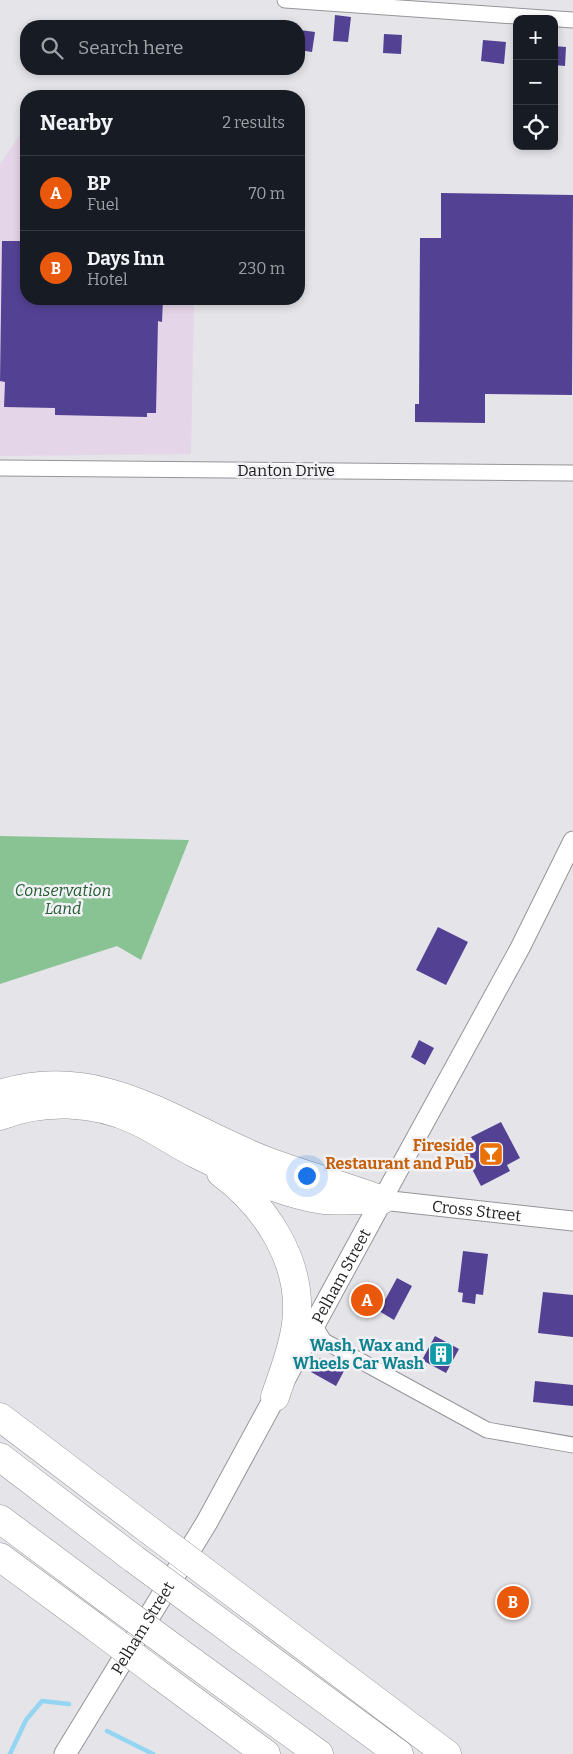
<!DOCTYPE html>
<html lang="en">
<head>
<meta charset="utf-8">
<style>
  :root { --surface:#171b24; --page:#242831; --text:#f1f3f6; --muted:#9ea1a6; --line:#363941; --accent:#ea580c }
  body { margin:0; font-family:Bitter,serif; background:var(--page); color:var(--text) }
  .controls { position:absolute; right:15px; top:15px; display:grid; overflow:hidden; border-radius:10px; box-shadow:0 2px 8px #0003 }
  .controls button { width:45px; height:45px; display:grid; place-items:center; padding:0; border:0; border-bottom:1px solid var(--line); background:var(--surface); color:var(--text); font:25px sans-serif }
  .you { position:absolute; left:306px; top:1175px; width:18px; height:18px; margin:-12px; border:4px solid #fff; border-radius:50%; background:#1a73e8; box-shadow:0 0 0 8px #1a73e833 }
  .badge { display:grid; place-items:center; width:32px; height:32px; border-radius:50%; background:var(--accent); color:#fff; font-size:16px; font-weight:700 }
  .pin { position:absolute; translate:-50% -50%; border:2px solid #fff; box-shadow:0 1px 5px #0006 }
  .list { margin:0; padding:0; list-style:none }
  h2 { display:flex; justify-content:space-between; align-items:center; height:65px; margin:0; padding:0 20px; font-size:21px }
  h2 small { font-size:16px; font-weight:400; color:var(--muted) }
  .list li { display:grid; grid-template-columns:32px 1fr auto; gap:15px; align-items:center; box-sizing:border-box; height:75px; padding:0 20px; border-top:1px solid var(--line) }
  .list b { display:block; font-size:19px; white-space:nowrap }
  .list p { margin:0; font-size:16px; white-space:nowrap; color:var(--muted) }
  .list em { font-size:16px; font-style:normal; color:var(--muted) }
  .icon { flex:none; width:28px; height:28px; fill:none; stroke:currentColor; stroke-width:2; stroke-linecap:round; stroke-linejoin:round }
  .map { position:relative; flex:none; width:573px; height:1754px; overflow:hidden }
  .search { position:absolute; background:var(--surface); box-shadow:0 2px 8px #0003; left:20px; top:20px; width:285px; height:55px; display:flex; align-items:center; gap:12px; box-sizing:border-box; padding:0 18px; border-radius:20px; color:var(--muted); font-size:19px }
  .panel { position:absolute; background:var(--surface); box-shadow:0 2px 8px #0003; left:20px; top:90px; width:285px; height:215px; border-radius:20px }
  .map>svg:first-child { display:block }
</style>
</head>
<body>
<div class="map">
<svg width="573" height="1754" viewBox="0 0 573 1754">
  <rect width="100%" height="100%" fill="#e5e4e9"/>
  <path fill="#e5d5e8" d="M49,93L166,96H46Z
    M26,126V299H194L191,454L0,456V164Z"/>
  <path fill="#89c393" d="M0,836L189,840L141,960L117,946L0,984Z"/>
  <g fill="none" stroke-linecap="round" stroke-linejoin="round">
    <path stroke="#94d5f2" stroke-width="4.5" d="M107,1731L153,1754
      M10,1754L26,1720L42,1701L69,1704"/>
  </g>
  <path fill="#534294" d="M335,15L351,17L348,42L333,41Z
    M300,30L315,32L312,52L299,50Z
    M384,34L402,35L401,54L383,53Z
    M483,40L506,42L504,64L481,61Z
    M554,46L566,47L565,66L554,65Z
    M441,193L573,195L572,395L485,394V423L415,422V404H419L420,238H441Z
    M2,241H26V299H163L162,322L158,321L156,413H147V417L55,415V408L4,407L5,382L0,381Z
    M438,927L468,942L446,985L416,970Z
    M419,1040L434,1048L425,1065L411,1057Z
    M501,1122L520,1158L507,1165L510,1171L481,1186L462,1150L475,1144L471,1137Z
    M463,1251L488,1254L483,1295L476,1294L475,1304L462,1302L463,1293L458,1292Z
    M397,1278L412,1286L394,1320L379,1311Z
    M543,1292L573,1295V1337L538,1333Z
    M435,1336L459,1349L446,1373L422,1360Z
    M320,1358L344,1371L336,1386L311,1372Z
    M535,1381L573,1385V1406L533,1402Z"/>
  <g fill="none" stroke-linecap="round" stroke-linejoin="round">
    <defs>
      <path id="minor" d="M285,0L573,20
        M0,468L573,473
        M314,1325L324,1341L487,1430L573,1445"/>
      <g id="tertiary">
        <path id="s1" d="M573,841L520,948L382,1200L573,1221"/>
      </g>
      <g id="secondary">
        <path id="s2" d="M65,1754L207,1522L382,1200"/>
      </g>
      <path id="motorway" d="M0,1094C101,1062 175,1125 264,1160C303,1175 343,1185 382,1200
        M0,1116C43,1099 95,1101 137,1121C158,1131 176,1144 196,1154C230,1171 289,1196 325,1200C338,1201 351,1200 363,1200
        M221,1173C267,1207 304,1264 296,1324C293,1349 283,1373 275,1397
        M0,1417L149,1530
        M0,1457L134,1559
        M0,1519L110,1601
        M0,1557L95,1627
        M217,1581L447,1754
        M202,1609L399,1754
        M175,1649L319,1754
        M159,1675L266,1754"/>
    </defs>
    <use href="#minor" stroke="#959599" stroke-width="17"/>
    <use href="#tertiary" stroke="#959599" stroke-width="21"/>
    <use href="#secondary" stroke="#959599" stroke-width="23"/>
    <use href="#motorway" stroke="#959599" stroke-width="29"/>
    <use href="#minor" stroke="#fff" stroke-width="15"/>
    <use href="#tertiary" stroke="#fff" stroke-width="19"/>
    <use href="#secondary" stroke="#fff" stroke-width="21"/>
    <use href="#motorway" stroke="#fff" stroke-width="28"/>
    <defs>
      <path id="motorway-bridge" d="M149,1530L217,1581
        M134,1559L202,1609
        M110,1601L175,1649
        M95,1627L159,1675"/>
    </defs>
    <use href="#motorway-bridge" stroke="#959599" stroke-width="29" stroke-linecap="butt"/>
    <use href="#motorway-bridge" stroke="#fff" stroke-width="28"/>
  </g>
  <defs>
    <symbol id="bar-square" viewBox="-11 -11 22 22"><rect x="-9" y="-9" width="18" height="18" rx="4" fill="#e8710a" stroke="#f2f2f6"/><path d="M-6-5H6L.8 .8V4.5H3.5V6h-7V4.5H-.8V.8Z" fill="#fff"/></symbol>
    <symbol id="building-square" viewBox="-11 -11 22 22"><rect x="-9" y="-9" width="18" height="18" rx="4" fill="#0f9aa8" stroke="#f2f2f6"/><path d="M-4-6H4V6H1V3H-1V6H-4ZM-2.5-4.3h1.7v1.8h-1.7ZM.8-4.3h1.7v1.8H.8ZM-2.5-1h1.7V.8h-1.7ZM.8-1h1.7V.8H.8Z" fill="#fff"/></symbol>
  </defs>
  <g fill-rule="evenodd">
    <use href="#bar-square" x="477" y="1140" width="28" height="28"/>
    <use href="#building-square" x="427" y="1340" width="28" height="28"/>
  </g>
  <g text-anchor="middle" stroke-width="5" stroke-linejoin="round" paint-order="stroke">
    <g font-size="16" fill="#1d1d1e" stroke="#f2f2f6">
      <text x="286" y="476">Danton Drive</text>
      <text dy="6" stroke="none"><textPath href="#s1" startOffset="502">Cross Street</textPath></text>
      <text dy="6" stroke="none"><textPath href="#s2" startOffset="552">Pelham Street</textPath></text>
      <text dy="6" stroke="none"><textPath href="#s2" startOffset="148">Pelham Street</textPath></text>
    </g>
    <g font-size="16" font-style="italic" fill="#215d31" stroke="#f2f2f6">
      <text x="63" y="896">Conservation<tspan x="63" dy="18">Land</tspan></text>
    </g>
    <g font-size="16" font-weight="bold" fill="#c56008" stroke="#f2f2f6" text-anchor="end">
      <text x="474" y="1151">Fireside<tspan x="474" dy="18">Restaurant and Pub</tspan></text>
    </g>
    <g font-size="16" font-weight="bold" fill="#0d838f" stroke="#f2f2f6" text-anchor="end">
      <text x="424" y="1351">Wash, Wax and<tspan x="424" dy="18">Wheels Car Wash</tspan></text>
    </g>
  </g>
</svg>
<div class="controls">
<button>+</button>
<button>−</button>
<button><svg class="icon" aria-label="locate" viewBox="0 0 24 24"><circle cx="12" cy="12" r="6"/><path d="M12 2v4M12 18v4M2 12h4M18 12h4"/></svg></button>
</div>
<div class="you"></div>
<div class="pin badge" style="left:367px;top:1300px">A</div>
<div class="pin badge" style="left:513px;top:1602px">B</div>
<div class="search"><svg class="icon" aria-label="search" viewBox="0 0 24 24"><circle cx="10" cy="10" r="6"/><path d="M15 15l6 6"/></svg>Search here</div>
<section class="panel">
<h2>Nearby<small>2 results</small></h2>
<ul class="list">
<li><span class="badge">A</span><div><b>BP</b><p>Fuel</p></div><em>70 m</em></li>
<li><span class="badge">B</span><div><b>Days Inn</b><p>Hotel</p></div><em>230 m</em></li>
</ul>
</section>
</div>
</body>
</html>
